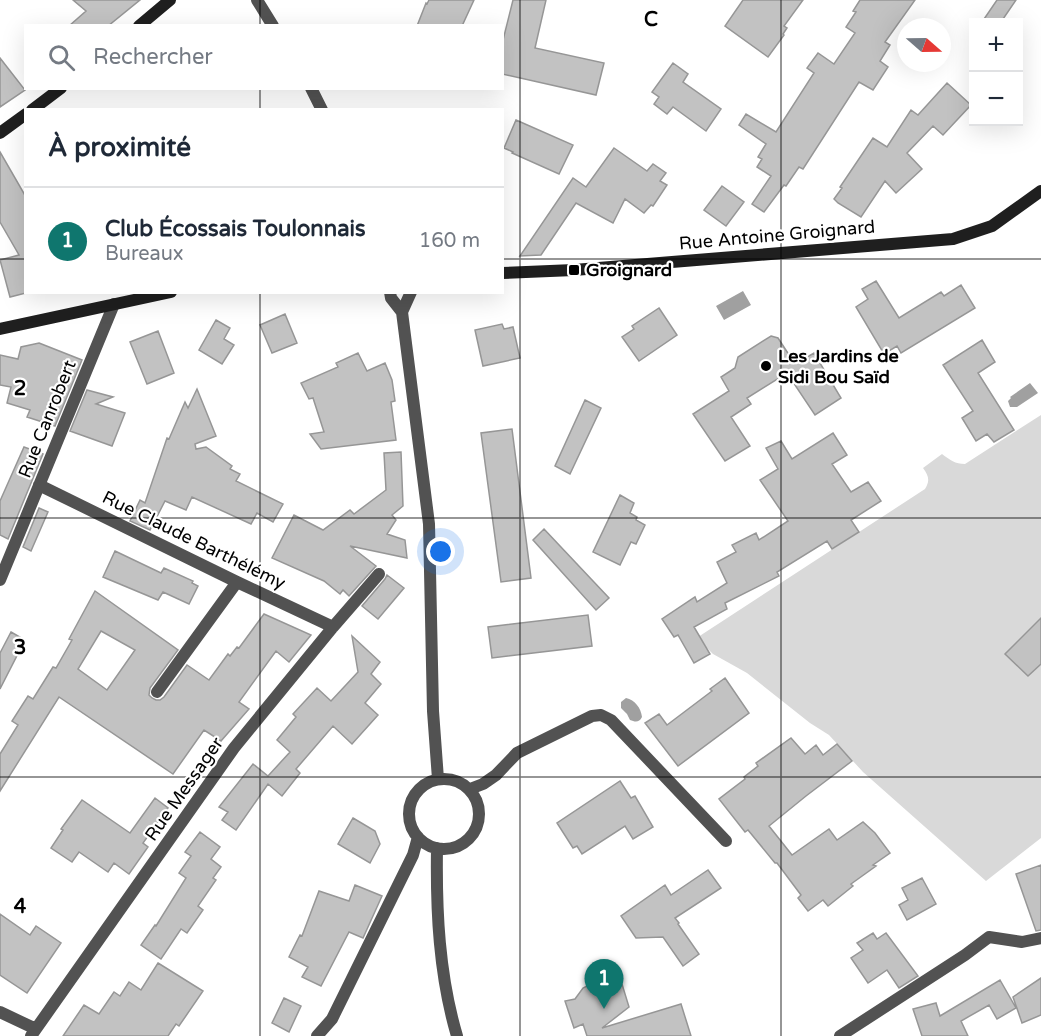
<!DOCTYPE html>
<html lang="fr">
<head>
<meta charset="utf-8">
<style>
  :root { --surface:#fff; --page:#f2f2f3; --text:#1f2937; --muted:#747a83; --line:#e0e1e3; --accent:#0f766e }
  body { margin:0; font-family:"Varela Round",sans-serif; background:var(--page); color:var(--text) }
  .controls { position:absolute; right:18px; top:18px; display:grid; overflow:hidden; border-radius:0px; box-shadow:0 6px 24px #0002 }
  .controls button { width:54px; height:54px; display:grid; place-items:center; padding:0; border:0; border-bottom:2px solid var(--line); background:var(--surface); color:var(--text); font:30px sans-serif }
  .compass { position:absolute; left:897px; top:18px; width:54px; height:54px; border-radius:50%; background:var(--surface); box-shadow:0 6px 24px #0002; rotate:110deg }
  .you { position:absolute; left:441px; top:552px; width:21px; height:21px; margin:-15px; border:4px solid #fff; border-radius:50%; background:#1a73e8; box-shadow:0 0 0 9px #1a73e833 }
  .badge { display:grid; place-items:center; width:39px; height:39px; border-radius:50%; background:var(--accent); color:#fff; font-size:20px; font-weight:700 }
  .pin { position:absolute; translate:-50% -50px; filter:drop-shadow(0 2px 3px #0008) }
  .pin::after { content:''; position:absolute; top:32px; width:21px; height:18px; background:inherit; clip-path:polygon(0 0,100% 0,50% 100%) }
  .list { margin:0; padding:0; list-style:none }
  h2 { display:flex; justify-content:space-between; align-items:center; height:78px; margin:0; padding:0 24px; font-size:26px }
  h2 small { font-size:20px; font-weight:400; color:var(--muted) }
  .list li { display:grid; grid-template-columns:39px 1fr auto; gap:18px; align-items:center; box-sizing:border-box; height:108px; padding:0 24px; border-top:2px solid var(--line) }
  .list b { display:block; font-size:22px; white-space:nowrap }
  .list p { margin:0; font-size:20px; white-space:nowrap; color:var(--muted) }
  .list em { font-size:20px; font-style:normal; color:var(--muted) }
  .icon { flex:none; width:33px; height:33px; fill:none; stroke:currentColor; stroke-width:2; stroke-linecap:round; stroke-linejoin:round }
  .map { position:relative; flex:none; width:1041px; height:1036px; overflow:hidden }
  .search { position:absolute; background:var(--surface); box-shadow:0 6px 24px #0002; left:24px; top:24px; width:480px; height:66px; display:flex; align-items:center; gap:15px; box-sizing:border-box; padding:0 21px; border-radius:0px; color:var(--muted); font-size:22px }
  .panel { position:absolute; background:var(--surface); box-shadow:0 6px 24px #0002; left:24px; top:108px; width:480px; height:186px; border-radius:0px }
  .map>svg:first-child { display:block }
</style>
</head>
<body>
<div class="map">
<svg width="1041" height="1036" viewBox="0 0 1041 1036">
  <rect width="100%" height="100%" fill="#fff"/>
  <path fill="#d9d9d9" d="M1041,415V838L986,881L863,772L829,735L810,723L747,673L713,654L707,648L702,640L698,641L695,639L925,489C930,481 929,476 923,468L942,454C950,460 955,464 965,464Z"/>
  <path fill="#a0a0a0" d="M743,291L751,305L724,320L716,306Z
    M1030,383L1038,393L1017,407H1010L1008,401L1011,398L1010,397Z
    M626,698C635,700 641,708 642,717C639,723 635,722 630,720L627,714L621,708V702Z"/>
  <path fill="#c2c2c2" stroke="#969696" stroke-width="1.5" fill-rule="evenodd" d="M73,0H140L108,26H69L86,11Z
    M429,0H474L462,26H417L426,3L427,4Z
    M513,0H546L535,48L604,63L596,95L502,74V44Z
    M743,0H803L784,26L787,28L783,34L784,35L768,57L725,26Z
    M860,0H915L885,42L890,45L880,61L888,67L873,90L859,82L803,169L799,167L786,186L784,185L764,212L752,204L771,176L757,167L762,159L758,157L766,144L739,125L746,114L776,132L814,73L807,68L818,53L834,64L855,33L846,27L856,12L853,11Z
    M997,0H1016L1001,22H982Z
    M0,58L25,90L0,107Z
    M673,63L688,74L683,82L721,109L706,131L673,107L667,114L654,104L659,97L652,92Z
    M947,83L971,105L943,135L933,126L907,153L922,169L896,193L885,181L861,217L838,203L834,199L842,188L840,187L873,138L887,147L911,110L918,115Z
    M516,120L573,145L559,174L512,153L513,152L504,148Z
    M614,148L647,171L653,164L666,173L660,181L667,185L653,206L651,205L644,213L625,199L613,223L576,203L541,255L520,256L573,178L586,187Z
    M0,152L26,197V293L10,297L0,260L19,255L0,222Z
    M722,186L744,202L726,226L704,210Z
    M876,281L899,318L941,292L944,296L961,285L975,308L901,353L897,346L884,354L856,307L868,299L862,289Z
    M659,308L677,335L639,361L622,337L634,329L632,326Z
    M285,314L297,343L272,353L260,325Z
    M216,320L230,328L224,339L234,345L222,364L199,350Z
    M502,324L504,329L513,327L520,358L483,366L475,330Z
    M158,331L174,373L147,384L130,342Z
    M771,336L778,338L795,364L814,353L841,398L815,415L787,373L747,398L751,404L731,417L750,446L725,461L693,414L729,391L721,377L735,368L738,357Z
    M982,340L995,362L978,373L1014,430L994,442L987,434L976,441L962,418L973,411L943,365Z
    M39,343L82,360L55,426L27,417L30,410L7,403L11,387L0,385V355L18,359L21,347Z
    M358,353L367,371L385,363L392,380L395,401L391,402L396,440L321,449L310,434L324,432L313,398L309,399L301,383L338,367L336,363Z
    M197,389L216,436L195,444L196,449L206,447L232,466L230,469L240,474L236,481L283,504L273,522L257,513L251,524L192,497L186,510L165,501L150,530L130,521L140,500L145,503L167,438L169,439L185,402L188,408Z
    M87,390L113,397L96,404L125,413L112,446L70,431Z
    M585,400L601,408L570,474L555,466Z
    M512,429L531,578L501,582L481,433Z
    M833,433L847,455L832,464L851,492L868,482L881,501L851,520L859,532L832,549L827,541L777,572L779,576L725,603L727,609L694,627L710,654L694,663L678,635L674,637L662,619L695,597L697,602L727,583L717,562L736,552L732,545L756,533L759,540L788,521L760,480L778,469L766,448L781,441L792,459Z
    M24,447L43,454L8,539L0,535V501Z
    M401,452L403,506L392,515L396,520L387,534L405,540L407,558L350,546L376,566L349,596L343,590L340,594L324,581L272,558L294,515L323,530L350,510L354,514L386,490L384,453Z
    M620,495L634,503L630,513L637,517L636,520L645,525L636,544L631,542L620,565L593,552Z
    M39,508L48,512L31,551L23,547Z
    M544,529L609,598L596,610L533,540Z
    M115,551L161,573L164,568L193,581L192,583L198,586L189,604L163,592L158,600L103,577Z
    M387,575L404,588L378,619L362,606L385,579Z
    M95,591L178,650L150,688L149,695L152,698L156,700H160L164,697L187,665L209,680L228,654L230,656L237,647L239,648L264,614L311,635L289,662L276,651L239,702L249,709L221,741L204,730L173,774L59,697L0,791V754L18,725L12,721L28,696L33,699L53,667L56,668L72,640L69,639ZM101,631L135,650L107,690L78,669Z
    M588,615L592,646L492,658L488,627Z
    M1041,618V664L1028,676L1005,654Z
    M11,632L25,640L0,689V653Z
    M352,636L380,662L371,674L381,684L365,703L378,715L352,744L333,726L296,769L300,773L282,796L268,784L236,830L222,820L228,812L219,807L253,764L268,776L290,752L277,740L296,717L293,714L317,688L331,701L358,672Z
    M725,678L749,713L678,766L645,723L659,714L667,725L712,691L710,689Z
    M791,738L805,754L816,745L823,755L837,744L852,761L806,796L769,826L792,855L829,829L837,840L863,822L875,833L890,853L873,865L876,866L851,884L853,886L828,906L823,900L808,911L798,898L801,895L777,863H775L748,830L745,832L719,799L745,779L744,777L758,766L756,763Z
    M620,781L631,798L635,796L653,827L633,839L625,826L582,854L577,846L573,848L557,823Z
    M155,798L168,808L143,843L148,847L129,874L114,863L108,872L79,852L72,862L51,848L63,830L61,829L82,800L130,833Z
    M353,818L375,831L380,844L370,863L338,844Z
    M200,832L220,847L211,859L221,867L213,878L216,880L198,906L203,910L187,933L181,929L161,959L141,945L155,925L156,926L186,878L179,873L191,856L185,852Z
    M1041,865V930L1036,931L1016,874Z
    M708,870L721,888L675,918L679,923L678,924L699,954L683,966L663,937L636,938L621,916L665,885L671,895Z
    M922,878L936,904L907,920L899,905L908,900L902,888Z
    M355,885L382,896L363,938L349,932L321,986L302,977L308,967L289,957L300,935L302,936L319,891L349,901Z
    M0,914L30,935L36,926L61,943L27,993L0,975Z
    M873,933L877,939L886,933L918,976L899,988L887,970L868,983L851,958L863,950L857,943Z
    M158,963L203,991L179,1026L176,1024L168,1036H63L84,1005L99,1014L114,992L120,996L129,982L141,990Z
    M1041,978V1015L1022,1023L1013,997Z
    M610,980L622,984L629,1007L602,1028L681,1004L691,1036H587L583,1024L574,1028L565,1001L575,999L583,988L595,982Z
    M1000,980L1016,1008L997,1019L989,1005L961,1021L968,1036H922L913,1009L936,1003L940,1016Z
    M284,998L301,1006L289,1032L272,1023Z"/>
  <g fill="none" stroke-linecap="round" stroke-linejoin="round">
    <path stroke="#525252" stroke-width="12" d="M257,0L273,26
      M311,88L322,110
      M390,292L391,298L402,312L429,524L433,711L438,779
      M402,312L411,292
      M39,485L237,582L333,627
      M0,580L114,304
      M157,692L237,582
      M409 814a35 35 0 1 1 70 0a35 35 0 1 1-70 0Z
      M470,789L483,784L496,775L517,753L592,716L601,715L611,720L726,841
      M437,848C436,911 439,975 457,1036
      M0,1012L36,1029
      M31,1036L234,748L333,627L379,574
      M317,1036L332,1019L413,855L418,837
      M840,1036L965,955L989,937L1022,942L1041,938"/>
    <path stroke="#1f1f1f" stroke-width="12" d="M139,26L170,0
      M32,110L61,88
      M0,133L26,114
      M502,273L574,270L953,239L992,226L1041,191
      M0,329L171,292"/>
  </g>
  <path fill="none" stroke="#000" stroke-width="1.5" stroke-opacity="0.55" d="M260,0V26M520,0V1036M781,0V1036M260,88V110M0,259H26M502,259H1041M260,292V1036M0,518H1041M0,777H1041"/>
  <g fill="#000" stroke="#fff" stroke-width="2">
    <rect x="568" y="264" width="12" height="12" rx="3"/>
    <circle cx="766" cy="366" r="6"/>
  </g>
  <g text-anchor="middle" stroke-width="4.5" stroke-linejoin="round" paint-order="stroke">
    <g font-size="18" fill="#000" stroke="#fff">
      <text transform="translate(777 235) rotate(-5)" y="6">Rue Antoine Groignard</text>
      <text transform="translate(47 419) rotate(-68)" y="6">Rue Canrobert</text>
      <text transform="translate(194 540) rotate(26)" y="6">Rue Claude Barthélémy</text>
      <text transform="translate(184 789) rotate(-55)" y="6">Rue Messager</text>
    </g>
    <g font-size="18" font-weight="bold" fill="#000" stroke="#fff" text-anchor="start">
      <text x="586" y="276">Groignard</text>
      <text x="778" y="362">Les Jardins de<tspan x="778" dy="21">Sidi Bou Saïd</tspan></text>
    </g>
  </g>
  <g font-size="20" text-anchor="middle" font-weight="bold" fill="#000" stroke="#fff" stroke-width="4.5" stroke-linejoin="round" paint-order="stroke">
    <text x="651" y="26">C</text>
    <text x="20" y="395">2</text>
    <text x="20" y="654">3</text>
    <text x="20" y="913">4</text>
  </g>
</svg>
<div class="controls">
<button>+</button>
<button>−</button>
</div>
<svg class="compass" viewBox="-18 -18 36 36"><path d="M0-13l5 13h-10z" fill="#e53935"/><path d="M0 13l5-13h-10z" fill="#747a83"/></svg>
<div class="you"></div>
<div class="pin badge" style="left:604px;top:1009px">1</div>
<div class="search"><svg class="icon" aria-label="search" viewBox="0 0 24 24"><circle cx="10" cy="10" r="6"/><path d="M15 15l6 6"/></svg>Rechercher</div>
<section class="panel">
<h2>À proximité<small></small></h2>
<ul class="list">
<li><span class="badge">1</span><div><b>Club Écossais Toulonnais</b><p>Bureaux</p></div><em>160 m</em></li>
</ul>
</section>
</div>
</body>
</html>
